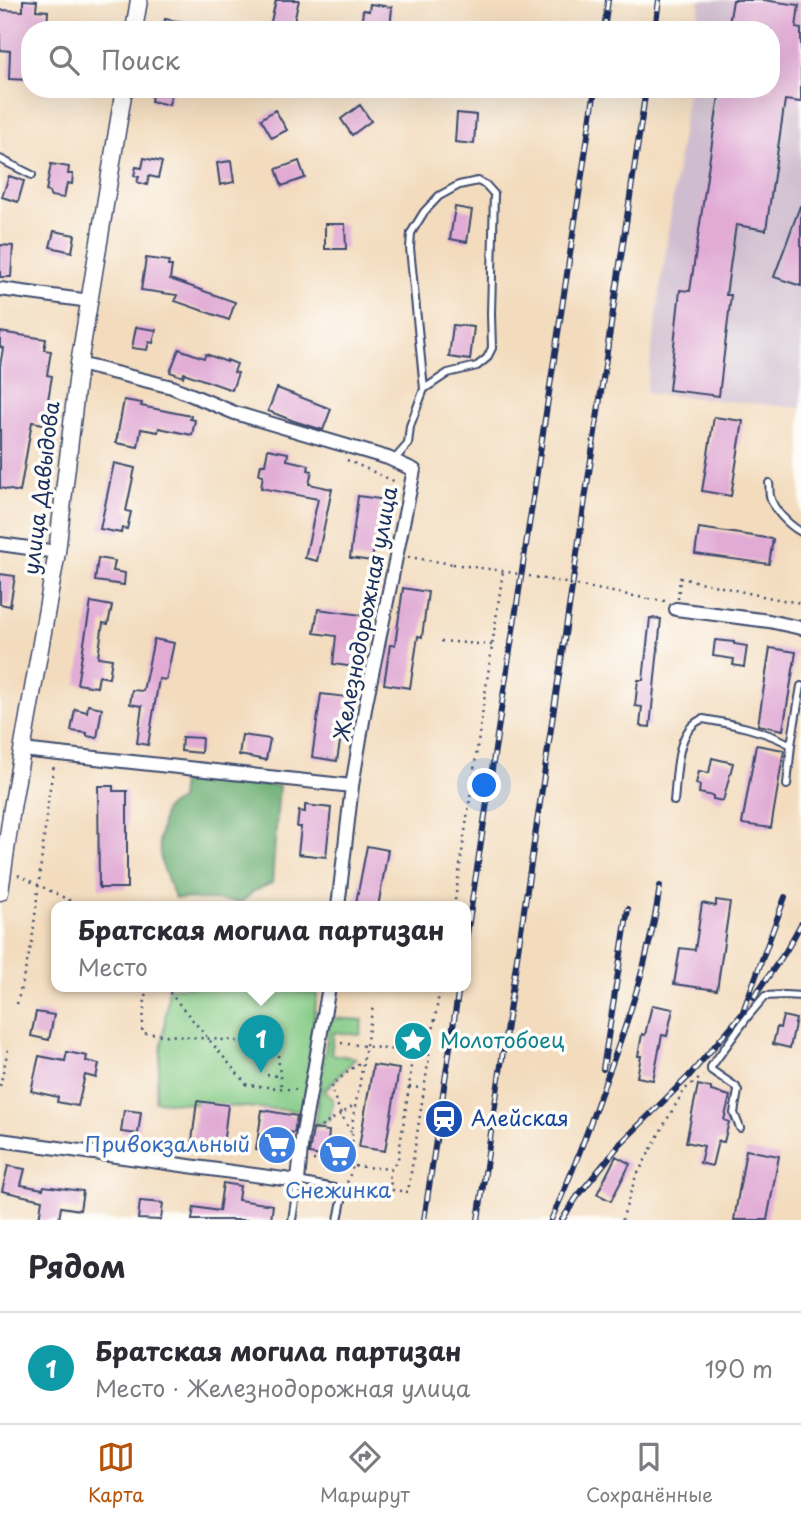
<!DOCTYPE html>
<html lang="ru">
<head>
<meta charset="utf-8">
<style>
  :root { --surface:#fff; --page:#f2f2f3; --text:#2b2b33; --muted:#7c7c81; --line:#e1e1e2; --accent:#b45309 }
  body { margin:0; font-family:"Playpen Sans",sans-serif; background:var(--page); color:var(--text) }
  .you { position:absolute; left:485px; top:786px; width:24px; height:24px; margin:-18px; border:5px solid #fff; border-radius:50%; background:#1a73e8; box-shadow:0 0 0 10px #1a73e833 }
  .badge { display:grid; place-items:center; width:46px; height:46px; border-radius:50%; background:var(--accent); color:#fff; font-size:23px; font-weight:700 }
  .pin { position:absolute; translate:-50% -58px; filter:drop-shadow(0 2px 4px #0008) }
  .pin::after { content:''; position:absolute; top:37px; width:24px; height:21px; background:inherit; clip-path:polygon(0 0,100% 0,50% 100%) }
  .popup { position:absolute; left:51px; top:901px; width:420px; height:91px; box-sizing:border-box; display:grid; place-content:center; border-radius:14px; background:var(--surface); filter:drop-shadow(0 2px 5px #0005); font-size:23px; white-space:nowrap; color:var(--muted) }
  .popup b { font-size:26px; color:var(--text) }
  .popup::after { content:''; position:absolute; left:50%; top:100%; margin-left:-14px; border:14px solid transparent; border-top-color:var(--surface) }
  .list { margin:0; padding:0; list-style:none }
  h2 { display:flex; justify-content:space-between; align-items:center; height:91px; margin:0; padding:0 28px; font-size:30px }
  h2 small { font-size:23px; font-weight:400; color:var(--muted) }
  .list li { display:grid; grid-template-columns:46px 1fr auto; gap:21px; align-items:center; box-sizing:border-box; height:112px; padding:0 28px; border-top:2px solid var(--line) }
  .list b { display:block; font-size:26px; white-space:nowrap }
  .list p { margin:0; font-size:23px; white-space:nowrap; color:var(--muted) }
  .list em { font-size:23px; font-style:normal; color:var(--muted) }
  .icon { flex:none; width:38px; height:38px; fill:none; stroke:currentColor; stroke-width:2; stroke-linecap:round; stroke-linejoin:round }
  .map { position:relative; flex:none; width:801px; height:1220px; overflow:hidden }
  .search { position:absolute; background:var(--surface); box-shadow:0 7px 28px #0002; left:21px; right:21px; top:21px; height:77px; display:flex; align-items:center; gap:18px; box-sizing:border-box; padding:0 24px; border-radius:28px; color:var(--muted); font-size:26px }
  .sheet { height:203px; background:var(--surface) }
  nav { display:flex; justify-content:space-around; align-items:center; box-sizing:border-box; height:98px; border-top:2px solid var(--line); background:var(--surface); font-size:19px; color:var(--muted) }
  nav a { display:grid; justify-items:center; gap:4px }
  nav .on { color:var(--accent) }
  .map>svg:first-child { display:block }
</style>
</head>
<body>
<div class="map">
<svg width="801" height="1220" viewBox="0 0 801 1220">
  <rect width="100%" height="100%" fill="#fdfcf7"/>
  <filter id="ink" filterUnits="userSpaceOnUse"><feTurbulence type="fractalNoise" baseFrequency=".0143" numOctaves="2"/><feDisplacementMap in="SourceGraphic" scale="14" xChannelSelector="R" yChannelSelector="G"/><feConvolveMatrix kernelMatrix="1 2 1 2 8 2 1 2 1" color-interpolation-filters="sRGB"/></filter>
  <filter id="wash" filterUnits="userSpaceOnUse"><feTurbulence type="fractalNoise" baseFrequency=".00686" numOctaves="4" result="noise"/><feDisplacementMap in="SourceGraphic" scale="28" xChannelSelector="R" yChannelSelector="G"/><feGaussianBlur stdDeviation="1.57" result="paint"/><feColorMatrix in="noise" values="0 0 0 0 0 0 0 0 0 0 0 0 0 0 0 0 0 1.4 0 .05"/><feComposite in="paint" operator="in"/></filter>
  <g filter="url(#wash)">
    <rect width="100%" height="100%" fill="#f3dcbe"/>
    <path fill="#cfbdcf" d="M700,0H801V408L646,393L688,89H771V30H696Z"/>
    <path fill="#84ca85" stroke="#507c72" stroke-width="2" d="M169,987H277L317,994L303,1111L155,1101Z
      M330,1018L363,1020L360,1035L334,1032L331,1054L356,1058L324,1091L333,1099L330,1120L314,1126Z"/>
    <path fill="#6bae72" stroke="#436e68" stroke-width="2" d="M182,779L279,786L272,883L254,891L242,902L175,898L161,862L159,840L164,811L167,807L180,800Z"/>
    <g id="blocks">
      <path fill="#e1abd6" d="M23,0L37,1L36,10L48,11L47,30H30V80L9,79L10,51L0,50V10L23,11Z
        M276,0H299L292,30H269Z
        M733,0H763L799,5L796,28L801,29V102L785,100L766,230L736,225L726,295H731L719,396L669,390L680,290L690,291L720,89H771V30H728Z
        M370,4L392,7L390,30H361L363,10L369,11Z
        M165,19L198,24V30H163Z
        M153,89H172L169,105L151,101Z
        M360,105L371,121L352,135L341,119Z
        M275,110L287,130L272,138L261,119Z
        M457,113L476,115L474,144L455,142Z
        M144,158L162,162L158,178L149,176L147,185L137,182L139,177L134,176L136,167L142,168Z
        M231,161L234,182L220,185L217,163Z
        M299,161L305,178L282,186L276,169Z
        M51,164L69,167L68,174H73L72,184L67,183L64,198L50,196V192L46,191Z
        M9,176L24,181L18,202L2,197Z
        M800,206H801V286L774,277Z
        M455,207L472,210L467,242L450,239Z
        M325,224H345L346,249H325Z
        M54,231L75,235L72,252L50,247Z
        M0,245L13,246L11,277H0Z
        M146,258L169,261L168,266H172L170,279L235,302L229,320L175,301L177,295L141,290Z
        M453,325L474,327L470,360L449,357Z
        M136,327L156,330L153,343L149,342L147,350L132,348Z
        M0,332L46,339L44,350L51,351L47,375L52,376L44,424L32,422L20,492L0,488V366L3,348L0,347Z
        M179,349L204,358L206,354L227,362V360L237,364L234,372L238,373L232,390L184,373L183,377L170,372Z
        M277,388L331,409L323,430L294,421L268,411Z
        M124,400L142,403L141,406L191,416L190,419L195,420L192,435L159,428L158,432L141,429L138,447L116,443Z
        M714,417L743,421L731,496L702,491Z
        M268,449L288,453L287,460L309,465L308,470L312,471L309,484L332,489L317,561L305,558L318,499L261,488L263,475L259,474L261,464H265Z
        M114,463L135,468L126,511L131,512L127,529L122,528L121,533L100,529Z
        M358,496L380,499L372,561L350,558Z
        M699,528L773,539L769,564L695,554Z
        M98,558L115,561L113,571L125,573L124,585L95,581Z
        M0,574L15,576L10,606L0,604Z
        M403,588L428,592L422,637L418,636L410,688L384,684L390,645H395Z
        M91,602L112,606L108,624L103,623L98,657L112,659L109,678L99,676L97,687L77,684Z
        M318,609L362,615L355,667L333,664L336,636L314,633Z
        M650,618L661,619L650,727L640,726L642,707L635,706L638,680H643Z
        M154,639L174,643L166,680L159,679L148,745L137,743L142,706L130,704L132,690L143,691Z
        M715,640L734,642V644L747,646L744,667L733,665L734,659L713,656Z
        M770,648L796,652L783,730L758,725Z
        M321,694L347,697L337,761L312,757Z
        M88,705L102,708L97,738L87,736V733L71,731L75,709L87,712Z
        M242,735L270,739L266,760L239,755Z
        M182,737L202,738L201,753L181,751Z
        M756,745L784,750L771,828L742,824Z
        M712,758L733,763L723,801L713,799V796L699,793L700,785L696,784L699,771L709,773Z
        M98,786H113V791H127V888H99Z
        M305,805L331,808L326,857L298,854L301,827H297L299,811L305,812Z
        M367,846L388,850L378,907L356,903Z
        M716,900L730,902L717,990L674,984L680,948L695,950L702,903L716,906Z
        M652,1005L673,1009L667,1036L662,1035L653,1080L637,1077L641,1056H638L642,1034L645,1035Z
        M36,1012L54,1015L49,1040L31,1036Z
        M783,1016L796,1019L790,1048L773,1044L777,1027L780,1028Z
        M67,1052L87,1056L86,1061L99,1064L96,1078L85,1075L78,1106L57,1102L58,1097L31,1091L39,1056L65,1061Z
        M373,1065L399,1069L385,1151L359,1147Z
        M698,1085L711,1088V1091L730,1096L724,1120L729,1122L724,1142L718,1141L712,1166L700,1163L704,1146L686,1142Z
        M197,1101L228,1105L223,1145L192,1141Z
        M124,1110L141,1112L138,1134L121,1132Z
        M262,1110L297,1116L294,1133L287,1132L283,1154L256,1150Z
        M313,1129L329,1131L328,1144L348,1146L346,1160L309,1154Z
        M746,1150L779,1156L767,1220H734Z
        M616,1156L630,1164L611,1201L597,1194Z
        M8,1166L25,1169L21,1185L43,1189L44,1186L83,1191L80,1210L61,1207L59,1220H39L42,1200L2,1191Z
        M223,1183L240,1186L238,1200L273,1205L271,1220H192L194,1207L219,1211Z
        M140,1201L163,1203L161,1220L138,1219Z"/>
    </g>
  </g>
  <g filter="url(#ink)">
    <use href="#blocks" fill-opacity="0" stroke="#3b496c" stroke-width="2"/>
    <g fill="none" stroke-linecap="round" stroke-linejoin="round">
      <defs>
        <path id="service" d="M0,159L32,175
          M394,460L408,444L410,426L424,389L410,248L411,233L424,212L439,196L459,185L478,181L486,185L494,194L491,314L492,348L487,358L477,366L448,373L424,389
          M769,483C770,487 769,492 770,496C773,510 789,525 801,532
          M787,785L791,745L801,686
          M674,801C677,777 675,728 703,719C733,724 764,730 791,745
          M740,1128L734,1113L738,1091L736,1087L711,1070V1067L748,1016L765,996L785,995L801,996
          M292,1220L298,1181L344,1190L338,1220"/>
        <path id="minor" d="M0,289L90,301
          M79,364L172,387L235,413L388,458L414,470L366,703L352,786L338,907
          M0,544L57,552
          M676,609L769,621L801,628
          M22,750L352,786
          M0,1140L298,1181L302,1138L329,987"/>
        <path id="secondary" d="M134,30L139,0
          M0,892L12,808L57,552L79,364L124,89"/>
      </defs>
      <use href="#service" stroke="#3b496c" stroke-width="10"/>
      <use href="#minor" stroke="#3b496c" stroke-width="16"/>
      <use href="#secondary" stroke="#3b496c" stroke-width="19"/>
      <path stroke="#3b496c" stroke-width="2.5" stroke-dasharray="2 5" stroke-linecap="butt" d="M347,460L398,483
        M408,557L453,564
        M649,599L666,601
        M678,599L680,578C721,586 760,597 801,603
        M441,641L492,645
        M18,875L83,907
        M454,907L503,571
        M146,987L142,1033L271,1044L278,1054L281,1088
        M165,987L247,1085L298,1090
        M17,1004L32,942L49,794L54,765
        M341,1043L410,1052L411,1071L409,1087L398,1159L391,1169L353,1166C354,1155 352,1143 352,1132C352,1118 356,1103 359,1088C363,1061 368,1034 373,1006
        M267,1075L280,1076
        M0,1086L9,1045
        M409,1087L423,1088
        M321,1127L356,1104
        M351,1132L341,1114L331,1089L334,1083L363,1060
        M313,1160L353,1166L347,1183
        M391,1169L389,1179L393,1190L408,1192L440,987
        M622,1220L635,1179L665,1123L685,1089L703,1076"/>
      <use href="#service" stroke="#fff" stroke-width="6"/>
      <use href="#minor" stroke="#fff" stroke-width="12"/>
      <use href="#secondary" stroke="#fff" stroke-width="16"/>
      <defs>
        <path id="rail" d="M604,30L608,0
          M655,30L659,0
          M466,941L595,89
          M754,997L786,951L801,924
          M603,1069L628,909
          M424,1220L459,987
          M478,1220L646,89
          M551,1220C570,1179 585,1139 600,1096C626,1028 650,958 660,886
          M562,1220L577,1197L620,1144L688,1077L742,1014L785,897"/>
      </defs>
      <use href="#rail" stroke="#1b2f5e" stroke-width="6"/>
      <use href="#rail" stroke="#fdfcf7" stroke-width="3.5" stroke-dasharray="10" stroke-linecap="butt"/>
      <path stroke="#3b496c" stroke-width="2.5" stroke-dasharray="2 5" stroke-linecap="butt" d="M453,564L503,571L649,599"/>
    </g>
  </g>
  <defs>
    <symbol id="sight-disc" viewBox="-11 -11 22 22"><circle r="9.5" fill="#0f9aa8" stroke="#fdfcf7"/><path d="M0-6L1.8-2.2L6-1.7L2.9 1.2L3.7 5.4L0 3.3L-3.7 5.4L-2.9 1.2L-6-1.7L-1.8-2.2Z" fill="#fff"/></symbol>
    <symbol id="station-disc" viewBox="-11 -11 22 22"><circle r="9.5" fill="#1a4fb4" stroke="#fdfcf7"/><path d="M-3-6H3Q5-6 5-4V2Q5 4 3 4L4.5 6H3L1.5 4h-3L-3 6H-4.5L-3 4Q-5 4-5 2V-4Q-5-6-3-6ZM-3.5-4v3h7v-3ZM-3.5 1v1.5H-2V1ZM2 1v1.5H3.5V1Z" fill="#fff"/></symbol>
    <symbol id="supermarket-disc" viewBox="-11 -11 22 22"><circle r="9.5" fill="#3f7fe0" stroke="#fdfcf7"/><path d="M-6-5.5h2.5l.6 2H6L4.5 2H-2.5L-4.4-4H-6ZM-1.5 3.2a1.3 1.3 0 1 0 .1 0ZM3 3.2a1.3 1.3 0 1 0 .1 0Z" fill="#fff"/></symbol>
  </defs>
  <g fill-rule="evenodd">
    <use href="#sight-disc" x="391" y="1019" width="44" height="44"/>
    <use href="#station-disc" x="422" y="1097" width="44" height="44"/>
    <use href="#supermarket-disc" x="255" y="1123" width="44" height="44"/>
    <use href="#supermarket-disc" x="316" y="1132" width="44" height="44"/>
  </g>
  <g text-anchor="middle" stroke-width="7" stroke-linejoin="round" paint-order="stroke">
    <g font-size="21" fill="#1b2f5e" stroke="#fdfcf7">
      <text transform="translate(42 488) rotate(-83)" y="7">улица Давыдова</text>
      <text transform="translate(366 614) rotate(-79)" y="7">Железнодорожная улица</text>
    </g>
    <g font-size="21" fill="#0d838f" stroke="#fdfcf7" text-anchor="start">
      <text x="440" y="1048">Молотобоец</text>
    </g>
    <g font-size="21" fill="#164399" stroke="#fdfcf7" text-anchor="start">
      <text x="471" y="1126">Алейская</text>
    </g>
    <g font-size="21" fill="#366cbe" stroke="#fdfcf7" text-anchor="end">
      <text x="250" y="1152">Привокзальный</text>
      <text x="338" y="1198" text-anchor="middle">Снежинка</text>
    </g>
  </g>
</svg>
<div class="you"></div>
<div class="pin badge" style="left:261px;top:1073px;background:#0f9aa8">1</div>
<div class="popup"><b>Братская могила партизан</b>Место</div>
<div class="search"><svg class="icon" aria-label="search" viewBox="0 0 24 24"><circle cx="10" cy="10" r="6"/><path d="M15 15l6 6"/></svg>Поиск</div>
</div>
<section class="sheet">
<h2>Рядом<small></small></h2>
<ul class="list">
<li><span class="badge" style="background:#0f9aa8">1</span><div><b>Братская могила партизан</b><p>Место · Железнодорожная улица</p></div><em>190 m</em></li>
</ul>
</section>
<nav>
<a class="on"><svg class="icon" aria-label="map" viewBox="0 0 24 24"><path d="M3 6l6-2 6 2 6-2v14l-6 2-6-2-6 2zM9 4v14M15 6v14"/></svg>Карта</a>
<a><svg class="icon" aria-label="directions" viewBox="0 0 24 24"><path d="M12 3l9 9-9 9-9-9zM9 14v-3h6M13 9l2 2-2 2"/></svg>Маршрут</a>
<a><svg class="icon" aria-label="saved" viewBox="0 0 24 24"><path d="M7 4h10v16l-5-4-5 4z"/></svg>Сохранённые</a>
</nav>
</body>
</html>
